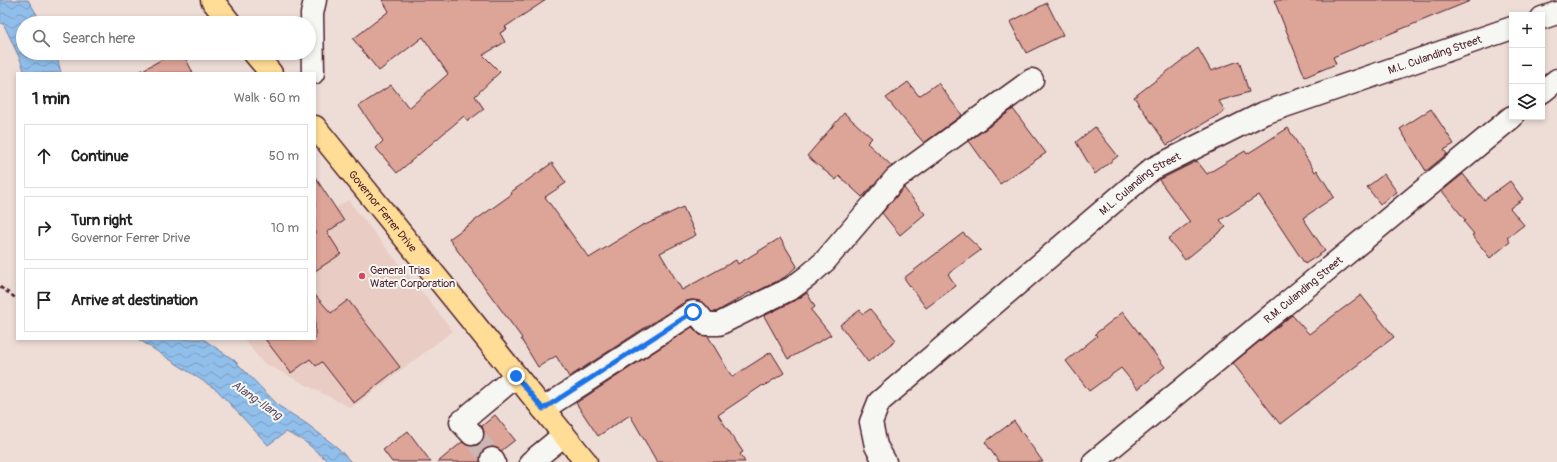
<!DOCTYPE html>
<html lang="en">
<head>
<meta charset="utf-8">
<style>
  :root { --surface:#fff; --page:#f2f2f2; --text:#222; --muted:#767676; --line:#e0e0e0 }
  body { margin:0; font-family:Pangolin,sans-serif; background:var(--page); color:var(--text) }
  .controls { position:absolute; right:12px; top:12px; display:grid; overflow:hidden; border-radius:0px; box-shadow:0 2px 6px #0003 }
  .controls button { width:36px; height:36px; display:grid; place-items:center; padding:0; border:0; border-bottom:1px solid var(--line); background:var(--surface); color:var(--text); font:20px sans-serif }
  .stop { position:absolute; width:12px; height:12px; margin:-9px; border:3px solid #1a73e8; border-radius:50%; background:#fff }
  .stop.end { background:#1a73e8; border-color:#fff; box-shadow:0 1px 4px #0008 }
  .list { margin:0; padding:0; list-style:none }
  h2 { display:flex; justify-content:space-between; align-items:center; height:52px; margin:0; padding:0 16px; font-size:17px }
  h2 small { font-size:13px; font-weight:400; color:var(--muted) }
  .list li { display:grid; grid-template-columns:26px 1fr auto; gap:12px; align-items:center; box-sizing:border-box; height:64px; margin:0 8px 8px; padding:0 8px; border:1px solid var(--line); border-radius:0px }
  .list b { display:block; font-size:15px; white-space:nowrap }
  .list p { margin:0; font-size:13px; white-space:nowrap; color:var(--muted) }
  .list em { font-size:13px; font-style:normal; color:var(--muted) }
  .icon { flex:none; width:22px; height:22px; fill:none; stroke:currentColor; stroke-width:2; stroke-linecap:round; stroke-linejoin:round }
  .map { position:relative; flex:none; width:1557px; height:462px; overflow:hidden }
  .search { position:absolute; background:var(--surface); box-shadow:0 2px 6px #0003; left:16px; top:16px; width:300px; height:44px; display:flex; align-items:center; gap:10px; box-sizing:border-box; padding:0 14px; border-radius:22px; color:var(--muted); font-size:15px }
  .panel { position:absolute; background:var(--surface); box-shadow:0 2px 6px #0003; left:16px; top:72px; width:300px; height:268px; border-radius:0px }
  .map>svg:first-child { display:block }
</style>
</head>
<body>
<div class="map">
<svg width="1557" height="462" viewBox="0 0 1557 462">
  <defs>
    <pattern id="water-waves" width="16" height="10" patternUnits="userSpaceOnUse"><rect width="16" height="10" fill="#91bfeb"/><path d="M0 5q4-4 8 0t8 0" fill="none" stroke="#789bbf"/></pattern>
  </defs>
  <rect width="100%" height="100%" fill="#eeddd7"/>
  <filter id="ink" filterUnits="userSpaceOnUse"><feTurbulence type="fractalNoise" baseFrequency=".025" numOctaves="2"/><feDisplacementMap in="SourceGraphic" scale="8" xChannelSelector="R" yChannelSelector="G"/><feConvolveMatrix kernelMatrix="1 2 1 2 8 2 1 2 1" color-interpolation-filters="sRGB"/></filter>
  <g filter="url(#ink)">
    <path fill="#e9ccc4" d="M348,200L453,331L351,408L262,362L244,339H315V222Z"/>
    <path fill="url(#water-waves)" stroke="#757f9e" d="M0,0H28L42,23H23V53H56L61,73H25L20,59L4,25L0,22Z
      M138,339H203L234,360L279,406L307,424L338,448L351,462H329L304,441L286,432L268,445L217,390Z"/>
    <path fill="#dda498" stroke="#4a1f2b" d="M382,0H546L505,27L507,29L500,33L505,42L483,55L500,72L475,96L484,109L468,121L464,116L397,173L376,148L383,141L359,106L391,85L409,108L448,74L423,37L379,71L353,39L389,11Z
      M1274,0H1470V1L1333,57L1336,64L1305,77Z
      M1047,3L1063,35L1026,53L1010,22Z
      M1198,48L1211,71L1239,61L1249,92L1219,101L1225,111L1167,145L1134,97Z
      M174,53H183L193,73H137Z
      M908,82L919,96L938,83L962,115L924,143L886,98Z
      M1013,109L1046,153L1000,184L969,141Z
      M1431,109L1454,144L1444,150L1447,154L1426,171L1400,129Z
      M844,113L872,138L867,143L892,166L862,197L839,176L836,180L807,156Z
      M1095,127L1118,156L1095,174L1076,142Z
      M1288,128L1315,172L1317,170L1334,197L1303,218L1325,251L1305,264L1259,195L1220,220L1226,227L1185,260L1168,239L1190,222L1159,180L1197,161L1207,174L1245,151L1247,154Z
      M552,163L566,183L545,197L589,258L644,224L645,225L683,207L696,235L660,253L682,290L736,260L738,264L780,238L797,266L785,277L752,294L751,292L716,312H712L700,301L691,300L686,301L569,377L556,356L538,367L521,339L522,338L449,239L512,194L511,192Z
      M1384,174L1397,192L1380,204L1367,187Z
      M1463,174L1484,200L1510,181L1523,199L1510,208L1524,225L1507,238L1510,242L1490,258L1472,235L1474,234L1464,222L1466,221L1442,191Z
      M315,177L344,221L327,232L341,254L315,271Z
      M904,188L925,214L900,235L882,213Z
      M963,233L981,250L948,274L956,286L926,308L904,278Z
      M807,293L815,307L811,310L831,335L788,359L764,316L798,299Z
      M315,295L331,313L348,300L400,367L354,403L322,362L316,366L310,359L291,373L265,339H315Z
      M1361,295L1394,337L1280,424L1233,363L1292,315L1309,334Z
      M870,309L896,340L868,362L840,325L860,310L863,314Z
      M1123,312L1165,367L1138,389L1121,368L1089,391L1066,361L1097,336L1095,334Z
      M692,327L700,335L708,336L732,377L771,352L784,373L764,386L763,385L718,415L743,452L740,454L745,462H657L630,415L598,436L576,403Z
      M495,415L515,440L501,451L492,447L485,448L481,454L480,462H438L462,442L469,446H474L480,443L484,437V432L482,426Z
      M1014,421L1043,462H999L985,442Z
      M408,431L431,462H392L383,450Z"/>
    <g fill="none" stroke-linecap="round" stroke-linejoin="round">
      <path stroke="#cdb7b5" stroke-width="22" stroke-dasharray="22 11" stroke-linecap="butt" d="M472,434L492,459"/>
      <defs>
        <g id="minor">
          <path d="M1542,18L1557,13"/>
          <path d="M313,73L312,14L315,0"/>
          <path d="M1542,92L1557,80"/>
          <path d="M543,409L693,312L697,313L706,324H719L792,288L808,276L825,261L895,179L1032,80"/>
          <path d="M472,434L461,422L516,376"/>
          <path d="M492,459L494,462"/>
          <path d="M531,462L564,435"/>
          <path id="s1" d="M885,462L876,446L871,422L879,402L1152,169L1264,113L1512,28"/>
          <path id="s2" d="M1094,462L1512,117"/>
        </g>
        <g id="major">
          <path d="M212,0L230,23"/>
          <path d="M254,53L271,73"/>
          <path id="s3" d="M315,127L586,462"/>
        </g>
      </defs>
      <use href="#minor" stroke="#4a1f2b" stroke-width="25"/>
      <use href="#major" stroke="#4a1f2b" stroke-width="25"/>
      <path stroke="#4a1f2b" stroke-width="2.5" stroke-dasharray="4 3" stroke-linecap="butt" d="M0,287L17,299"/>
      <use href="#minor" stroke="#f6f6f2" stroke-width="22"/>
      <use href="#major" stroke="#ffdd96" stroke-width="22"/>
    </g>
  </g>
  <g fill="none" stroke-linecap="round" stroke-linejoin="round" filter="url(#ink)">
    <path stroke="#1a73e8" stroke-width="5" d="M516,376L543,409L693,312"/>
  </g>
  <circle fill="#d1495b" stroke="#f6f6f2" stroke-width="1.5" cx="362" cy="276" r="4"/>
  <g text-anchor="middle" stroke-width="4" stroke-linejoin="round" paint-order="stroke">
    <g font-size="11" fill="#4a1f2b" stroke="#f6f6f2">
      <text dy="4" stroke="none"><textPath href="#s1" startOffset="729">M.L. Culanding Street</textPath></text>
      <text dy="4" stroke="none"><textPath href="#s1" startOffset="405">M.L. Culanding Street</textPath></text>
      <text dy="4" stroke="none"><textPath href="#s3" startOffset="108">Governor Ferrer Drive</textPath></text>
      <text dy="4" stroke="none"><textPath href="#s2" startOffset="271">R.M. Culanding Street</textPath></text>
    </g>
    <g font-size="11" fill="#4a1f2b" stroke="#f6f6f2" text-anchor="start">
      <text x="370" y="274">General Trias<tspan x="370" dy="13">Water Corporation</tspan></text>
    </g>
    <g font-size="12" font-style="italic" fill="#5f4f65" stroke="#f6f6f2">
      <text transform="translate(257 400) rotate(35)" y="4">Alang-Ilang</text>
    </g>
  </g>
</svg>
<div class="controls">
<button>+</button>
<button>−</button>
<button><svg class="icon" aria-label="layers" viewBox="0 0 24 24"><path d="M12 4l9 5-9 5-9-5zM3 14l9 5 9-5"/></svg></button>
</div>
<div class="stop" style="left:693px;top:312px"></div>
<div class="stop end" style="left:516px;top:376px"></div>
<div class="search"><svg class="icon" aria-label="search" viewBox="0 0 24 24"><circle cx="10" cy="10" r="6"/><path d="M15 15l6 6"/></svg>Search here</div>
<section class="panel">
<h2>1 min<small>Walk · 60 m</small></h2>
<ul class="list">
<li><svg class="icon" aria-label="ahead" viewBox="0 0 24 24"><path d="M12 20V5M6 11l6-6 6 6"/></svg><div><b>Continue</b></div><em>50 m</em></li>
<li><svg class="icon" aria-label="right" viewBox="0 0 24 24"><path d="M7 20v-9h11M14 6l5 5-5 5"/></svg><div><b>Turn right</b><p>Governor Ferrer Drive</p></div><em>10 m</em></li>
<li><svg class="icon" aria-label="arrive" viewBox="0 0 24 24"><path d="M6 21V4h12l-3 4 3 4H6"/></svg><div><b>Arrive at destination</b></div></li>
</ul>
</section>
</div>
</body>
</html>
